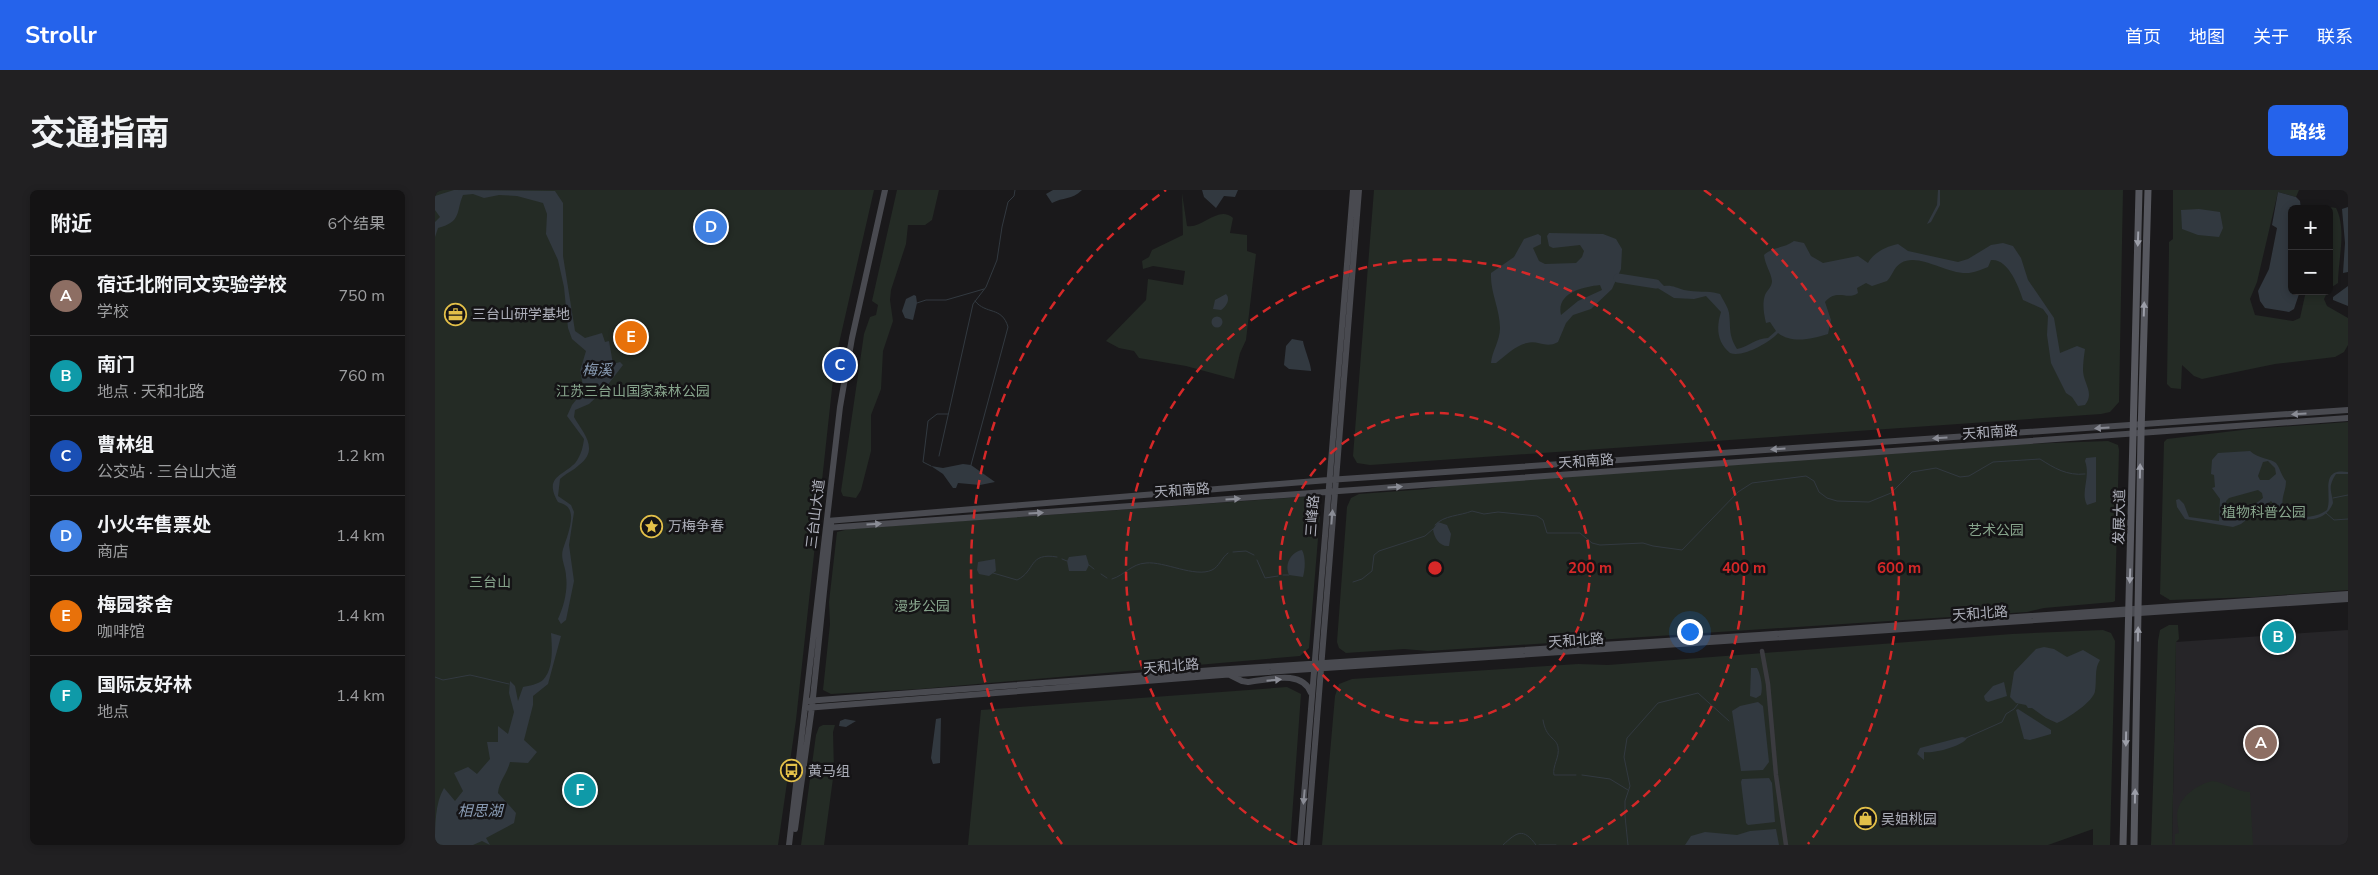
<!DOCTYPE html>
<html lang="zh">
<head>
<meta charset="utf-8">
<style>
  :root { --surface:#141314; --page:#212022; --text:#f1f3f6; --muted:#9d9ea0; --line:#333234; --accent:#2563eb }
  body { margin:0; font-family:"Nunito Sans","Noto Sans SC",sans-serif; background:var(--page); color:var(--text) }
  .controls { position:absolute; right:15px; top:15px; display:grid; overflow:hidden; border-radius:8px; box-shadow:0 2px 8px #0003 }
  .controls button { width:45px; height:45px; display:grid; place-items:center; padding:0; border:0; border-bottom:1px solid var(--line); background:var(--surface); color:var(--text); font:25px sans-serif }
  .you { position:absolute; left:1254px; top:441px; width:18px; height:18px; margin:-12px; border:4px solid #fff; border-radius:50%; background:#1a73e8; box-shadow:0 0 0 8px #1a73e833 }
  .badge { display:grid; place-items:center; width:32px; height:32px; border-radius:50%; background:var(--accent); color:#fff; font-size:16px; font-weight:700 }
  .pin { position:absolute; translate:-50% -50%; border:2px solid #fff; box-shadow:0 1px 5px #0006 }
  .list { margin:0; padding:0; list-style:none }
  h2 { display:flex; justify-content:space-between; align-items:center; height:65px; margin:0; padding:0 20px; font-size:21px }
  h2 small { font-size:16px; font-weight:400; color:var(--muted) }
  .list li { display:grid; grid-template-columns:32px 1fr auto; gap:15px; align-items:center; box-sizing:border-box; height:80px; padding:0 20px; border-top:1px solid var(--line) }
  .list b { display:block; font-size:19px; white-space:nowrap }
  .list p { margin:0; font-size:16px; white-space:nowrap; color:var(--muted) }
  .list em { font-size:16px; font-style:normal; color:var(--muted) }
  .map { position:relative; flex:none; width:1913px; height:655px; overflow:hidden; border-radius:8px }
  header { display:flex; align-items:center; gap:30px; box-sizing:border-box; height:70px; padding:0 25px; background:var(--accent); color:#fff }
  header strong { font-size:24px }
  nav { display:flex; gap:28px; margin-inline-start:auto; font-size:18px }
  .intro { display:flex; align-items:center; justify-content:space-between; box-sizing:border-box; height:120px; padding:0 30px }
  h1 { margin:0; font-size:35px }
  .button { padding:12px 22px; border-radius:8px; background:var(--accent); color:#fff; font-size:18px; font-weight:700 }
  main { display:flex; gap:30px; padding:0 30px }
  aside { flex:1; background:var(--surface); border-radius:8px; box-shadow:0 2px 8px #0003 }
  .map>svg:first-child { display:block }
</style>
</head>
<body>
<header>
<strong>Strollr</strong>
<nav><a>首页</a><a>地图</a><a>关于</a><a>联系</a></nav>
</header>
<div class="intro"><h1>交通指南</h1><a class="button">路线</a></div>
<main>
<aside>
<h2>附近<small>6个结果</small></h2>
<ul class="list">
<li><span class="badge" style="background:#8d6e63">A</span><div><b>宿迁北附同文实验学校</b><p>学校</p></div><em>750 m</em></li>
<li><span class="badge" style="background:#0f9aa8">B</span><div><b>南门</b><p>地点 · 天和北路</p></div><em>760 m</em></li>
<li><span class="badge" style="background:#1a4fb4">C</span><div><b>曹林组</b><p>公交站 · 三台山大道</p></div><em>1.2 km</em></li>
<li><span class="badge" style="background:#3f7fe0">D</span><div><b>小火车售票处</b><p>商店</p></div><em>1.4 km</em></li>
<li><span class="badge" style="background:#e8710a">E</span><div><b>梅园茶舍</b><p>咖啡馆</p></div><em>1.4 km</em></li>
<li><span class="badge" style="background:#0f9aa8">F</span><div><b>国际友好林</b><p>地点</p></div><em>1.4 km</em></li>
</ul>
</aside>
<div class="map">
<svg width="1913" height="655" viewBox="0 0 1913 655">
  <rect width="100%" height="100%" fill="#1a191b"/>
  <path fill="#262528" d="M1913,440V655H1737L1741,452Z"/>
  <path fill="#242b25" d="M0,0H439L400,171L361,530L343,655H0Z
    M462,0H504L497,30L490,35H473L471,54L456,100L455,110L458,131L448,161L446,199L436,225V261L426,300L421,308L408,306L406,301L429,144L435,127L441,125L443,115L437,111Z
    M939,0H1688L1684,212L1675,222L1666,224L935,275L922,273L918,266Z
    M1738,0H1864L1861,7L1843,2L1822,92L1815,109L1820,125L1858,131L1865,128L1871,101H1893L1889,109L1892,116L1913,128V155L1909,162L1900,167L1840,174L1767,189L1759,186L1747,175L1746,199L1736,198L1732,194L1734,58V52L1738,49Z
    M747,3L752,36C768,39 783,15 798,28L795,43L812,45V61L821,64L811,150L805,163L799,189L751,176L704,168L699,161L684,158L671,151L711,110L713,89L748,95L750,81L718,76L708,79L707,71L714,67L717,60L748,45Z
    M1895,17L1901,18C1912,39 1903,70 1903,93L1894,99V19H1885Z
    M1913,232V400L1820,407L1735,410L1725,404L1729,252L1732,249L1815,239Z
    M1673,251L1683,255L1684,260L1680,411L1678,412L1609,418L1592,422L993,461L969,459L911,463L904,458L902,452L912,317L916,308L924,304L992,299L1011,295L1592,254Z
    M867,307C878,307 884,313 885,324L874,458L865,466L485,499L396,504L388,500L395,434L394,412L402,342L414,339Z
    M1734,435H1743L1744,449L1741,452L1737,655H1716L1723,451L1725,440Z
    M1668,440L1676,443L1680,451L1675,655H1658V639L1613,655H887L900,506L904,494L917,489L1143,474L1173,475L1577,444Z
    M852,497L866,504L855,655H533L546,520Z
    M388,535H400L398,542L399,581L389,655H366L381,545L384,537Z
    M1777,591C1791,592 1801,602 1815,602L1818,655H1740V644L1744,643C1743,636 1741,626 1743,619C1747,605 1764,594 1777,591Z"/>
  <path fill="#323940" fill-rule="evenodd" d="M19,0L120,1L128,13V66L140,141L150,148L167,143L170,152L174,151L178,174L185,172L188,175L168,201L154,214L140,220L139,227C148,243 165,259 144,275C138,281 131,283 125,289L123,306L136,315L139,322L134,355L139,391L131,430L126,434L123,429C129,416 133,400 131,386C131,377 125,369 128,359C131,350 139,330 135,321C133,315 128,314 123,312C108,286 129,286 141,272C146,265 148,257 149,249L132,226L137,215L149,200L145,181L151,161L137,149L133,138L129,97L123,70L111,44L112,24L108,13L82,6L64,5L49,8L38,4L28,5C21,21 27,32 3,38L0,47V32L5,27L0,20V6Z
    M618,0H647C637,10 628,7 617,13L611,4Z
    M767,0H803L800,7L789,6L781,18L769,7Z
    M1503,0H1505V15L1496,32L1492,34L1502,15Z
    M1843,2L1861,7L1865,11L1866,19H1857V101H1865L1859,119L1854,122L1830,118L1825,111L1823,101L1834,79L1842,38L1837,35Z
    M1913,17V82L1908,83L1910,53L1907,19Z
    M1764,19L1785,22L1788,38L1784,47L1763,45L1747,39L1746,20Z
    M1114,43L1168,44L1181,49L1187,59L1186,79L1177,99L1156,119L1138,125L1131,133L1123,152C1111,159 1103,150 1092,153C1081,155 1070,166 1061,173H1056C1057,161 1065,151 1065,138C1065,119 1055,102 1056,83L1079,67L1089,49L1103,44L1106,46V54L1098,58L1104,71L1110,74L1141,73L1147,67L1149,61L1145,55L1118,58L1114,56L1112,46ZM1165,95L1167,100L1143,111L1126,125C1121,103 1147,97 1165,95Z
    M1359,51L1369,53L1376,66L1388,73L1423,66L1433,73C1438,63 1452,56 1463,54L1473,61L1523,72L1533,69L1556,55L1568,53L1578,56L1586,68L1593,90L1619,128L1625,163L1642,156L1650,159C1649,166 1648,173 1648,180C1648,193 1660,203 1650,215L1643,216L1637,207L1631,203L1616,173L1612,145L1613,126L1608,119L1588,110C1584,97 1573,68 1556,70L1553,77C1547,79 1541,82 1534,83C1512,85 1484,62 1466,73C1458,78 1458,85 1452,91L1437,96L1431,93L1422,98L1423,103C1412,111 1402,98 1390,112L1396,130L1393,144C1377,149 1357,154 1343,143C1334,153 1307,168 1295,163C1282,152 1281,138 1286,122L1271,106L1259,109L1239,108L1221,97L1222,92H1225L1229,96C1238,95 1241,98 1249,100C1262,103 1271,100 1285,104C1288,110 1293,117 1294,123C1296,138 1293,144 1302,159C1313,157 1321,148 1333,148L1341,141L1335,132L1331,133C1329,124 1327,114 1330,105C1332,100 1337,97 1337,91C1336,82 1330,75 1329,65C1337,57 1350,58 1359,51Z
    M1913,96V116L1898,110V107Z
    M791,104C796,109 791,117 786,120L778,119L780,110Z
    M479,105L481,106L482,113L478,130L470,128L467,121L471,109Z
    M776.5 132a5.5 5.5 0 1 1 11 0a5.5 5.5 0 1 1-11 0Z
    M857,149L868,151C869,158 877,177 876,181L854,179L849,175L851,156Z
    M1815,261C1824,269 1837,269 1841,273C1845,278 1846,285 1851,291C1851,303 1843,311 1851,324C1865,328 1879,329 1892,320C1898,306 1883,277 1913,282V284H1901C1892,298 1897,301 1898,313C1890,334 1868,330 1850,327L1836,311L1806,334L1798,337L1750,329L1742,317L1741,310L1744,309L1749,314L1754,327L1784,331L1785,309L1777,298L1780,297L1779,285L1776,284L1777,270L1783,263ZM1833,271L1840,278L1841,284L1834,290H1825L1823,286L1828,272ZM1823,300L1827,303L1828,308L1802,328H1793L1791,311L1794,308Z
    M1661,267V312L1652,315C1645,302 1656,287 1650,271L1651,268Z
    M528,274L536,275L560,292L545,295L523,293L521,298H518L508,284L496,276L508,278Z
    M1003,332L1012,335L1016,344L1014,356C1005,357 999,348 998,339Z
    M867,360C871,367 870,380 868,387L854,385C849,374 856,362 867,360Z
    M651,365L654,375L651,381H634L632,371L634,367Z
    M560,369L561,381L554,386L544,384L542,380L543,372Z
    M116,443L126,446L113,494L98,506V515L89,550L102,562L93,573L75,572C72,584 64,591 63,603L81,623L79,633L51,648L55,655L47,651L38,655H0C0,636 0,613 9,598L20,611L28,601L19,583L33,577L42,584L55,569L52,552H63V536L73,544L79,522L74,503L75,491L80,496L83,511L88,497C94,496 103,494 108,490C119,479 117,456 116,443Z
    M1609,457L1619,459L1632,467L1648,460L1665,470C1659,479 1662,490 1660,501C1659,511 1632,529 1622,533L1611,528L1597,518H1593L1591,515L1581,513L1575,507L1579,482L1601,459Z
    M1316,478H1322C1326,485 1328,497 1326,505L1321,508L1315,506Z
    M1569,492L1572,506L1553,512L1550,510L1549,506L1558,496Z
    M1323,512L1328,516L1334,572L1328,580L1306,581L1297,521L1305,516Z
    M1583,519L1616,540V544L1595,550L1589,549L1581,520Z
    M506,528L505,573L498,574L496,568L501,529Z
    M410,529L421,531L411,537L404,536L405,531Z
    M1527,547L1532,548C1528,556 1498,564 1489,562V570L1482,564L1485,558Z
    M1334,588L1337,593L1340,632L1313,635L1311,633L1306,592L1307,589Z
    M1341,639L1344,655H1250L1256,646L1270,642L1302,645L1315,641Z"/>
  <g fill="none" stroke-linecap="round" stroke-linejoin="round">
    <path stroke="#323940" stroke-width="1" d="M482,113L491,110H511L549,99
      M504,266L538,114L551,97L562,70L567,37L573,12L579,6L580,0
      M536,275L573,137C567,116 551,125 540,111
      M496,276L488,272L493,231L502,224H513
      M1898,308L1913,305
      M1891,323L1899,330L1913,329
      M1000,335C1009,325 1025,326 1037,321L1049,324L1063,322L1102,326L1108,330L1112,343H1145L1157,353L1165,355L1208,353L1218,356L1247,360L1303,302L1317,293L1371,286L1379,291L1384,302L1392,308L1402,311L1434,312L1456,303L1477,282L1501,278L1525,287L1534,286L1558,272L1605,269C1619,278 1632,286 1650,284
      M798,362L811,361L819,365
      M627,369L632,371
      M822,370L830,388L843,386
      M654,375L659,379
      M558,383L582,390C601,381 593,362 622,367
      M666,384L672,388
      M848,385H854
      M677,389C690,385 696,374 711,373C729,371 760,388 777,380C784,377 787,367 793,363
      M918,392L927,389L937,381L939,365L944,361L990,346L998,339
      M0,487L8,490L35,485L74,494
      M1108,530C1111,549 1121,547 1123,557C1125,567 1117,576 1119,585H1141
      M1531,548L1567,532L1571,524L1579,519L1583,514
      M1147,585L1175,589L1193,600
      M1068,655C1082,642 1088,637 1101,655
      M1104,655H1121
      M1193,655L1190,626V611L1195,596L1189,567L1192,548L1223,513L1263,503L1294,531"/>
    <path stroke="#323940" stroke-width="9" d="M1183,88L1221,94"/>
    <path stroke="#3b3b40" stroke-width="4.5" d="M1327,461L1333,494L1341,585L1351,655"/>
    <path stroke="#494a50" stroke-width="6" d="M392,331L893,290L1913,220
      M391,338L1913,228
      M795,485L807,491L813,492C833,490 867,479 876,503
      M371,511L779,480L1324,445L1913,404
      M370,518L787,485L1913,409
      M360,639L377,517L396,334
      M354,655L405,217L417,148L450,0
      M865,655L918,0
      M872,655L924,0"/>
    <path stroke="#57585f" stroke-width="7" d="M1688,655L1704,0
      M1699,655L1706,244L1713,0"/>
  </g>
  <defs><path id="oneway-solid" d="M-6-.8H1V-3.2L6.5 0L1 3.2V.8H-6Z" transform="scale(1.25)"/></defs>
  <g fill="#9c9ea8">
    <use href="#oneway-solid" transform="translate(1703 49) rotate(92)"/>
    <use href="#oneway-solid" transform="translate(1709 119) rotate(-88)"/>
    <use href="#oneway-solid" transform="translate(1705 281) rotate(-89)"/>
    <use href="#oneway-solid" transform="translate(1695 386) rotate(92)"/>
    <use href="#oneway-solid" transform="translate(1703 444) rotate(-89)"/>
    <use href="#oneway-solid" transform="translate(1691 549) rotate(91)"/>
    <use href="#oneway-solid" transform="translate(1700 606) rotate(-89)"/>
  </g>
  <g fill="#8a8c95">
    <use href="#oneway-solid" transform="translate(1864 224) rotate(176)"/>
    <use href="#oneway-solid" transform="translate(1667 238) rotate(176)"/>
    <use href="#oneway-solid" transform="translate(1505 248) rotate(176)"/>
    <use href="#oneway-solid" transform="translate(1343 259) rotate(176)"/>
    <use href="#oneway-solid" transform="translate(960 297) rotate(-4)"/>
    <use href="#oneway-solid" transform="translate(798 309) rotate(-4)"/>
    <use href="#oneway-solid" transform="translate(601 323) rotate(-4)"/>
    <use href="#oneway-solid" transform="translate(897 327) rotate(-85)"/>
    <use href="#oneway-solid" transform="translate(439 334) rotate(-4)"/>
    <use href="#oneway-solid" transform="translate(839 490) rotate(-5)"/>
    <use href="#oneway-solid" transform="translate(869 607) rotate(95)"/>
  </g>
  <g fill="none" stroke="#d62828" stroke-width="2.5" stroke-dasharray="9 6">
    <circle cx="1000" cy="378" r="155"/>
    <path d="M862 655A309 309 0 1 1 1138 655"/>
    <path d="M627 654A464 464 0 0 1 731 0M1269 0A464 464 0 0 1 1373 654"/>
  </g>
  <defs>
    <symbol id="office-ring" viewBox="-11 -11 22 22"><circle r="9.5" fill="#151416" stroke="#e3c049" stroke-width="1.5"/><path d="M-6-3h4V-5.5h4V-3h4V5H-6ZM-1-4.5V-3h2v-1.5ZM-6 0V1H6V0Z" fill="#e3c049"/></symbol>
    <symbol id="sight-ring" viewBox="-11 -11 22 22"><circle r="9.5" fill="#151416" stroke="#e3c049" stroke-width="1.5"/><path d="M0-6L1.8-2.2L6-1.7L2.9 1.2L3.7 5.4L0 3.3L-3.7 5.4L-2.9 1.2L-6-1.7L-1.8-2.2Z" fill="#e3c049"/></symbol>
    <symbol id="bus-ring" viewBox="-11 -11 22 22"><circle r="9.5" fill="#151416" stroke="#e3c049" stroke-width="1.5"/><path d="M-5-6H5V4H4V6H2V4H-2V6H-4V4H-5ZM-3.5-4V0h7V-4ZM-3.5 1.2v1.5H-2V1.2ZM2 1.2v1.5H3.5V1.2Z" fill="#e3c049"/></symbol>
    <symbol id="shop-ring" viewBox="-11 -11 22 22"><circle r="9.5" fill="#151416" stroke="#e3c049" stroke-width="1.5"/><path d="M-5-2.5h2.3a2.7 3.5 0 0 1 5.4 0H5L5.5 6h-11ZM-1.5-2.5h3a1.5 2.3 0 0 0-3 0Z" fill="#e3c049"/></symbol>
  </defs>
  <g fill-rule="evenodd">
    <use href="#office-ring" x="8" y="112" width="25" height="25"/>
    <use href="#sight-ring" x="204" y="324" width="25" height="25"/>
    <use href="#bus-ring" x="344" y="568" width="25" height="25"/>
    <use href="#shop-ring" x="1418" y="616" width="25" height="25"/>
  </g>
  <g text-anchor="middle" stroke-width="5" stroke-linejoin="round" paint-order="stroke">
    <g font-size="14" fill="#adafba" stroke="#151416" text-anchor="start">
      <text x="37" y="129">三台山研学基地</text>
      <text x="233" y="341">万梅争春</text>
      <text x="373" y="586">黄马组</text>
      <text x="1446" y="634">吴姐桃园</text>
    </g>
    <g font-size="14" fill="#86a38b" stroke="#151416">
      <text x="198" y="206">江苏三台山国家森林公园</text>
      <text x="1829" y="327">植物科普公园</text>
      <text x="1561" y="345">艺术公园</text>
      <text x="55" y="397">三台山</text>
      <text x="487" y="421">漫步公园</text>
    </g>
    <g font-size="14" fill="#adafba" stroke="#151416">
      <text transform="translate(1555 242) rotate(-4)" y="5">天和南路</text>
      <text transform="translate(1151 271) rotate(-4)" y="5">天和南路</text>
      <text transform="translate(747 300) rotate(-4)" y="5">天和南路</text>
      <text transform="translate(380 324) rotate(-83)" y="5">三台山大道</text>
      <text transform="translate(877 326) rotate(-86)" y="5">三峰路</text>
      <text transform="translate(1684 327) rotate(-89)" y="5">发展大道</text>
      <text transform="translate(1545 423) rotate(-4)" y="5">天和北路</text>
      <text transform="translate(1141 450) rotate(-4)" y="5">天和北路</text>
      <text transform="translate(736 476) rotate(-5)" y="5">天和北路</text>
    </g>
    <g font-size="15" font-style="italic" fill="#8799b1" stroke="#151416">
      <text x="162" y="185">梅溪</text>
      <text x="45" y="626">相思湖</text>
    </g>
  </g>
  <circle cx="1000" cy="378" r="8" fill="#d62828" stroke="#151416" stroke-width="2.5"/>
  <g font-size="15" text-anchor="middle" font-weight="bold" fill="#d62828" stroke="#151416" stroke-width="5" stroke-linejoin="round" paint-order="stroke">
    <text x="1155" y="383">200 m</text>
    <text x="1309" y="383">400 m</text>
    <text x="1464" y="383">600 m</text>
  </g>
</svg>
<div class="controls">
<button>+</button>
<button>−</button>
</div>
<div class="you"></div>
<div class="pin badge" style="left:1826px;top:553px;background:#8d6e63">A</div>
<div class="pin badge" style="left:1843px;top:447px;background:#0f9aa8">B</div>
<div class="pin badge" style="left:405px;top:175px;background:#1a4fb4">C</div>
<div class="pin badge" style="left:276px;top:37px;background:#3f7fe0">D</div>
<div class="pin badge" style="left:196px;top:147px;background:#e8710a">E</div>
<div class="pin badge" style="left:145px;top:600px;background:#0f9aa8">F</div>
</div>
</main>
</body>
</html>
